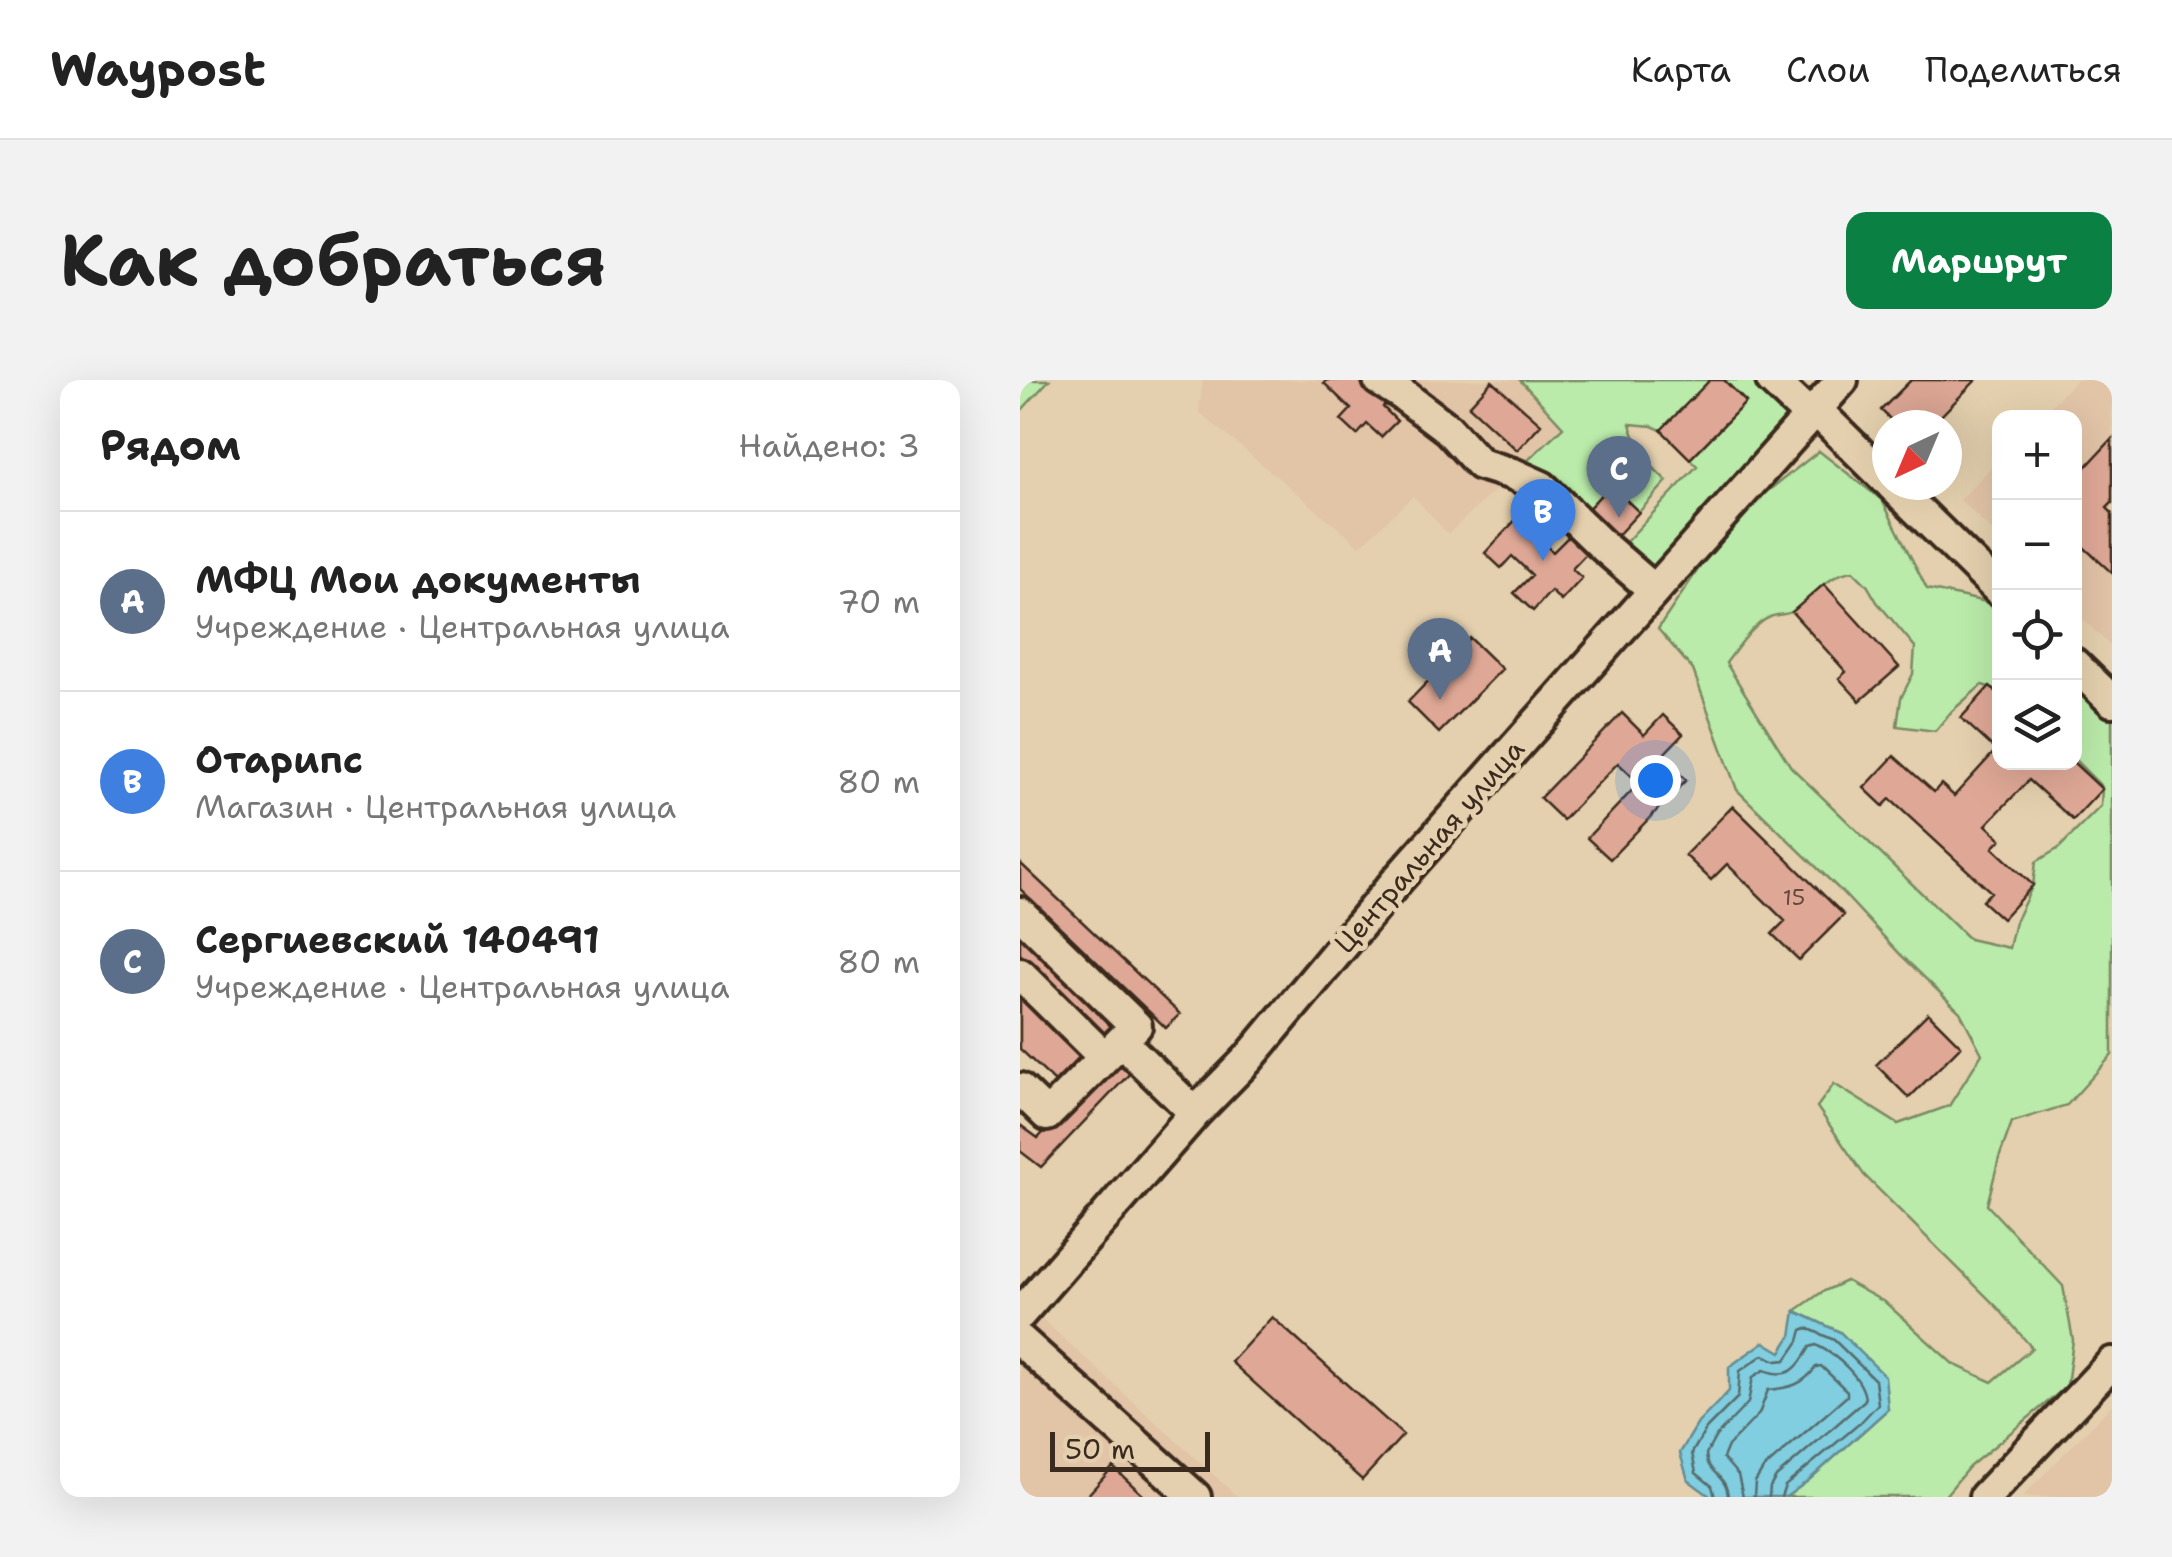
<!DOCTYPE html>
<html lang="ru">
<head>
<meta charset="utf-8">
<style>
  :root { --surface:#fff; --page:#f2f2f2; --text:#222; --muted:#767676; --line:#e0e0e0; --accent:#0b8043 }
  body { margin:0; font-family:"Shantell Sans",sans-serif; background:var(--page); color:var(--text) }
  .controls { position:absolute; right:30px; top:30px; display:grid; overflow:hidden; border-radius:20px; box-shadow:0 10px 40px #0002 }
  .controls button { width:90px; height:90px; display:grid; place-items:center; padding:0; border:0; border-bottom:2px solid var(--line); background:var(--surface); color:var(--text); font:50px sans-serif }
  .compass { position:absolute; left:852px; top:30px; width:90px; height:90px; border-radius:50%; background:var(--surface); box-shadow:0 10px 40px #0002; rotate:224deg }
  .scale { position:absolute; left:30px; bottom:25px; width:160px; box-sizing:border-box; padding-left:10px; border:5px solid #3b2a1e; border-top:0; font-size:28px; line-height:35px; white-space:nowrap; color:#3b2a1e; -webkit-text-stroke:8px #e4d0ae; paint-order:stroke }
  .you { position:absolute; left:635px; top:400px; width:35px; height:35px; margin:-25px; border:8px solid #fff; border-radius:50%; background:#1a73e8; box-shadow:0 0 0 15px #1a73e833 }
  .badge { display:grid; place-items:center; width:65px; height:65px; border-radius:50%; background:var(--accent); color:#fff; font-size:32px; font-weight:700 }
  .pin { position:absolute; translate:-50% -82px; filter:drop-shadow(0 2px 5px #0008) }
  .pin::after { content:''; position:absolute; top:52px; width:35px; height:30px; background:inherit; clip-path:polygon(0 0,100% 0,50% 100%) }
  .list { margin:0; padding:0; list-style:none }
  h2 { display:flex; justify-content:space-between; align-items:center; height:130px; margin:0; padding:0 40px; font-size:42px }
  h2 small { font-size:32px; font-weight:400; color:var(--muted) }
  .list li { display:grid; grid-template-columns:65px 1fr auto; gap:30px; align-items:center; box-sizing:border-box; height:180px; padding:0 40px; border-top:2px solid var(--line) }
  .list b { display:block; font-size:38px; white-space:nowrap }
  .list p { margin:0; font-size:32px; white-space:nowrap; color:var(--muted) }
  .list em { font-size:32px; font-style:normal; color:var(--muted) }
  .icon { flex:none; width:55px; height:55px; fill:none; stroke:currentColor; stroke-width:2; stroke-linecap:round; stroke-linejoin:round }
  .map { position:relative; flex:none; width:1092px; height:1117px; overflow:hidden; border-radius:20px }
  header { display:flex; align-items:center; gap:60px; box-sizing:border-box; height:140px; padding:0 50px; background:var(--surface); border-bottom:2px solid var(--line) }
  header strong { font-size:48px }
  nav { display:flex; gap:55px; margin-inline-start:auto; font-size:35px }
  .intro { display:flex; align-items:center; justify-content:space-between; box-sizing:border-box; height:240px; padding:0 60px }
  h1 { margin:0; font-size:70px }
  .button { padding:25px 45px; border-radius:20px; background:var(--accent); color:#fff; font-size:35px; font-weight:700 }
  main { display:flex; gap:60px; padding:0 60px }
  aside { flex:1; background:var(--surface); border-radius:20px; box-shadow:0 10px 40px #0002 }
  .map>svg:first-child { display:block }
</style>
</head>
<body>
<header>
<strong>Waypost</strong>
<nav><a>Карта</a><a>Слои</a><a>Поделиться</a></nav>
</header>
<div class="intro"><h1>Как добраться</h1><a class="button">Маршрут</a></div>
<main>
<aside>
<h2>Рядом<small>Найдено: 3</small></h2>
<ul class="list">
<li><span class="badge" style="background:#5c6f8a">A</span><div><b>МФЦ Мои документы</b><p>Учреждение · Центральная улица</p></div><em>70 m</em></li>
<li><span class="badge" style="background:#3f7fe0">B</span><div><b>Отарипс</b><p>Магазин · Центральная улица</p></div><em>80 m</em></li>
<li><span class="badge" style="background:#5c6f8a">C</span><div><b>Сергиевский 140491</b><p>Учреждение · Центральная улица</p></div><em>80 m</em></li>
</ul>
</aside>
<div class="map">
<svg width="1092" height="1117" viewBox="0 0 1092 1117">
  <rect width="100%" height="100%" fill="#e4d0ae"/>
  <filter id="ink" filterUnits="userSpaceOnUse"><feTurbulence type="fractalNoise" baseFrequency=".01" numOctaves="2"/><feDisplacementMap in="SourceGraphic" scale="20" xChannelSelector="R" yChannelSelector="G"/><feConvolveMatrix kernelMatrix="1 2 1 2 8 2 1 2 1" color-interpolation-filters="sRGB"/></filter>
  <g filter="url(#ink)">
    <path fill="#e2c4a7" d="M183,0H500L543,47L428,154L393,116L340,166L179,32Z
      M1056,0H1092V268L1055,231L1054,38H1020Z
      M979,79V158L940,120Z
      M0,919L218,1117H0Z
      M1092,1025V1117H1002Z"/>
    <path fill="#baebaa" stroke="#7a8a64" stroke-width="2.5" d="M0,0H29L0,32Z
      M500,0H690L641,50L632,46L610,44C618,71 626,82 647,101L619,132L590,105L566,131L538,103L506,82L543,47Z
      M704,0H742L773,28L633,190L606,162L677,86L670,79L726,22Z
      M799,71L862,120L907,209L975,224L979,228V310L962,305L932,331L915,351L877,346L881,318L893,294L895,267L857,222L847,205L833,191C806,194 795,219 774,231C767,235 758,234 750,237C732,245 718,268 706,283L771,387L949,559L989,568L995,542L1013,505L1016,482L1039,468L1081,426L1082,407L1055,380V301L1092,337V675L1047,725L992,742L979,778L967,825L1043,906L1053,960L1047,1006L949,1087L924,1117H766L789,1100L868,1029L820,952L775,931L802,912L826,901L866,923L933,984L972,1002L1012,968L978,928L844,795L797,727L814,704L878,744L929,726L962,674L940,632L880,574L821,511L717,410L673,290L638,249L712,139Z"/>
    <path fill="#81cee0" stroke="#658c92" stroke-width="2.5" d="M775,931L820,952L865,996L868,1029L789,1100L766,1117H691L668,1100L660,1073L678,1043L709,1011V987L744,962L761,972L771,956Z"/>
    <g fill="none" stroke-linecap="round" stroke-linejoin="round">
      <path stroke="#576c6c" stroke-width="2.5" d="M695,1117L692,1106L676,1093L672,1073L686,1049L718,1017L720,991L743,975L757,981L766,980L779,961L782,950L787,948L814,960L855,1000L858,1024L840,1043L765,1106L761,1117
        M708,1117C707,1094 687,1095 686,1074L696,1056L728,1023L733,997L744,990C771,1000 777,988 790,967L796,965C815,974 844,998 845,1020L756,1097L750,1107L749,1117
        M723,1117L718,1095L703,1078L708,1066L739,1034L748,1010C770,1008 783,1005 796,987L801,986L827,1011V1016L743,1089L735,1102L734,1117"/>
    </g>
    <path fill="#dfa896" stroke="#3b2a1e" stroke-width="2.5" d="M307,0H347L369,21L363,27L377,41L361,57L347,44L337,55L321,40L331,29L304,3Z
      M690,0H704L726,22L670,79L641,50Z
      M891,0H956L912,45H876L861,30Z
      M472,1L521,44L497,70L449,26Z
      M1092,59V123L1087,128L1092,133V193L1057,161L1054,164V100Z
      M590,105L619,132L595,158L566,131Z
      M502,133L519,148L513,154L533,172L549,156L567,173L552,189L562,198L541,221L531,211L513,231L494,213L512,195L492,176L481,188L465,173Z
      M804,204L879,287L840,321L819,298L826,292L772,232Z
      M450,258L482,289L419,353L388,322Z
      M970,306L979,314V382H1053L1082,409L1053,440L1009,400L966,445L981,459L973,468L1013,505L982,539L962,521L971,512L870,419L863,426L844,408L874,376L914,412L921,404L934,416L976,370L941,338Z
      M602,333L624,355L643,335L663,354L642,376L666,400L590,479L567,458L619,403L598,383L543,440L520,418Z
      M713,426L824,535L779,580L752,554L765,541L707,484L691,500L665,475Z
      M0,483L160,634L146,648L0,509Z
      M0,545L100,640L85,655L0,574Z
      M0,609L65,671L35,702L0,669Z
      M908,633L941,666L889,718L856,685Z
      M99,675L114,689L21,787L0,771V745L18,758Z
      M252,937L383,1055L342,1100L211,982Z
      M93,1087L125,1117H66Z"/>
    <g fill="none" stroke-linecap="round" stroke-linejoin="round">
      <defs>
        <path id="minor" d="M359,0L383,15L428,49L460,84L493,94L522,107L583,166L634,210
          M752,0L789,35
          M795,29L867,100
          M872,105L979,210
          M1054,284L1092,321
          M0,533L116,646L101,661L175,733
          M0,594L84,677
          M0,709L27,735L101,661
          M0,934L175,733L228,679L379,498L822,0
          M0,960L175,1117
          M965,1117L1092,983"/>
      </defs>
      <use href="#minor" stroke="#3b2a1e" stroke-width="38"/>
      <use href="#minor" stroke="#e4d0ae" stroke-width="30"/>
    </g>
  </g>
  <g text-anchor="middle" stroke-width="10" stroke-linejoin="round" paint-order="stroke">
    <g font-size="22" fill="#644a3c">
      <text x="774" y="525">15</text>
    </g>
    <g font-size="28" fill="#3b2a1e" stroke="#e4d0ae">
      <text transform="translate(409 466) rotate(-49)" y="10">Центральная улица</text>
    </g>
  </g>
</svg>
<div class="controls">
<button>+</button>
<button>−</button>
<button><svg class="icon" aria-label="locate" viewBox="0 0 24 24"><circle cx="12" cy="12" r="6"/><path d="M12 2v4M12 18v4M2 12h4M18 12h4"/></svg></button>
<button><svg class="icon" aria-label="layers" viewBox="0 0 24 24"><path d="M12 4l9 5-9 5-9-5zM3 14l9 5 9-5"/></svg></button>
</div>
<svg class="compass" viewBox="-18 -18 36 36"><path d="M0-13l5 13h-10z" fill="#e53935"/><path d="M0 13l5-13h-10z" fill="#767676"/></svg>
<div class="scale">50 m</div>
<div class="you"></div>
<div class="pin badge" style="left:420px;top:320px;background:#5c6f8a">A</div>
<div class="pin badge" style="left:523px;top:181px;background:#3f7fe0">B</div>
<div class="pin badge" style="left:599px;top:138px;background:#5c6f8a">C</div>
</div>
</main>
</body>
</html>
